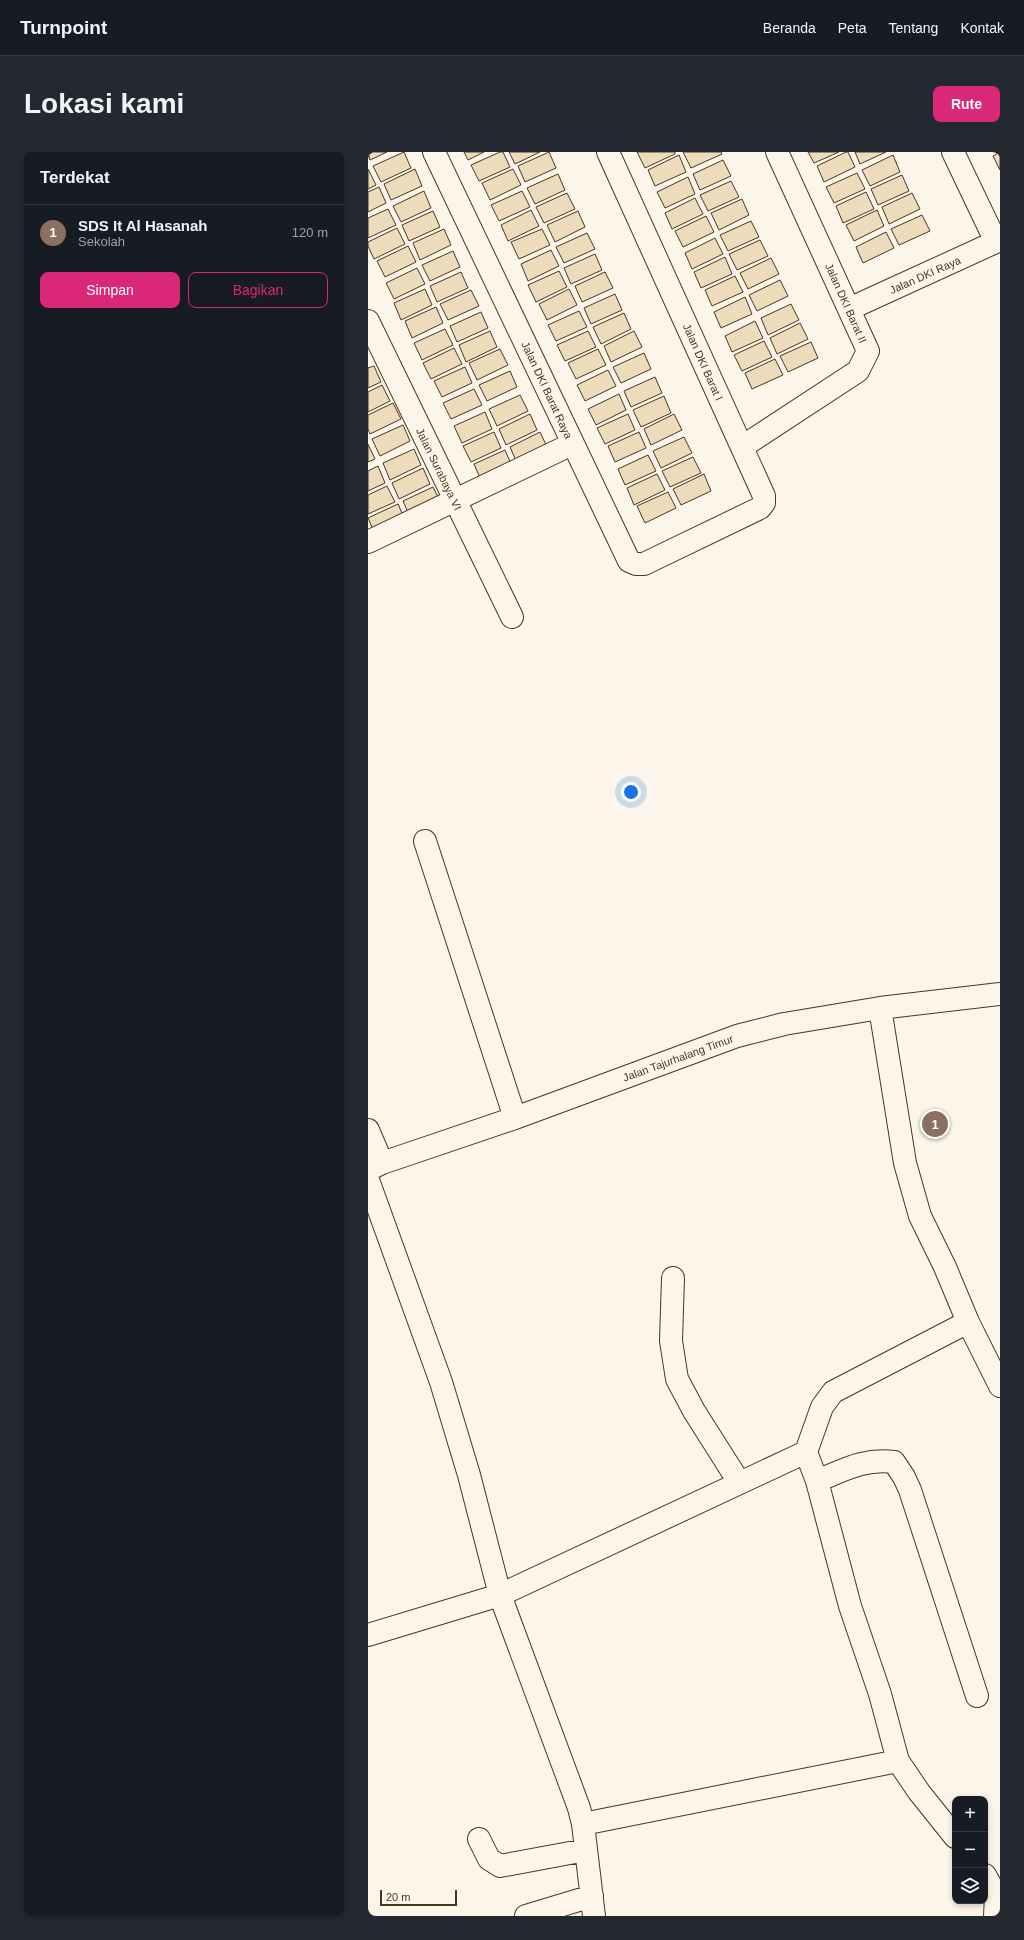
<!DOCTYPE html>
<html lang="id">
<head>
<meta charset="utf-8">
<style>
  :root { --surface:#171b24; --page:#242831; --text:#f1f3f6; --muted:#9ea1a6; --line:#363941; --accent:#db2777 }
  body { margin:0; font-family:Helvetica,sans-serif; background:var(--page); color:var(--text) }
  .controls { position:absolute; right:12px; bottom:12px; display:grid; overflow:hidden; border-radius:8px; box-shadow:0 2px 6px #0003 }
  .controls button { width:36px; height:36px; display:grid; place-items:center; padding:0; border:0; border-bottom:1px solid var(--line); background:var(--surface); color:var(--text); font:20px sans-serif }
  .scale { position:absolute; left:12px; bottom:10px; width:77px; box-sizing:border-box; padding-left:4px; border:2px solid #4a3520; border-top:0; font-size:11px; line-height:14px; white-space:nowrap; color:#4a3520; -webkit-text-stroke:3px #fbf6e9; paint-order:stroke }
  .you { position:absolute; left:263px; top:640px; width:14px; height:14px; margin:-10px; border:3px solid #fff; border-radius:50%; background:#1a73e8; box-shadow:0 0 0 6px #1a73e833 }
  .badge { display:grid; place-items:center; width:26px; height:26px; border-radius:50%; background:var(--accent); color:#fff; font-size:13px; font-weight:700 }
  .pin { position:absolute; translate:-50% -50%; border:2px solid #fff; box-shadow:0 1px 4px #0006 }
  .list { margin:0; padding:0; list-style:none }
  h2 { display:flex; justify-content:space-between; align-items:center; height:52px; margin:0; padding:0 16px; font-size:17px }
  h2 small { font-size:13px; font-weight:400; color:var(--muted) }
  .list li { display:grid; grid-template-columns:26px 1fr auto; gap:12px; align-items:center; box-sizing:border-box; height:56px; padding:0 16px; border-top:1px solid var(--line) }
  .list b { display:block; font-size:15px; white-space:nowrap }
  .list p { margin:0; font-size:13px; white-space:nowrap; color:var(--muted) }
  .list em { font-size:13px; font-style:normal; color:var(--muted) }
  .actions { display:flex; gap:8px; padding:12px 16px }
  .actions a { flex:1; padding:9px 0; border:1px solid var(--accent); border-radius:8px; text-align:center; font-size:14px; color:var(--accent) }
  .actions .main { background:var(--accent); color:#fff }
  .icon { flex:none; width:22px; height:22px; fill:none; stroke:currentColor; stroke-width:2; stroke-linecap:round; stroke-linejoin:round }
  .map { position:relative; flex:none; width:632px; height:1764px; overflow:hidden; border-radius:8px }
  header { display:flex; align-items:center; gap:24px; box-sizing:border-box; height:56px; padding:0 20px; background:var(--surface); border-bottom:1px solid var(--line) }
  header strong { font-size:19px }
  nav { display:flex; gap:22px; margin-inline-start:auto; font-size:14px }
  .intro { display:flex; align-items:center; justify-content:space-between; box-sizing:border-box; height:96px; padding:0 24px }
  h1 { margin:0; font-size:28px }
  .button { padding:10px 18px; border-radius:8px; background:var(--accent); color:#fff; font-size:14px; font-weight:700 }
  main { display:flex; gap:24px; padding:0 24px }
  aside { flex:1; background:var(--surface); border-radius:8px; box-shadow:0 2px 6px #0003 }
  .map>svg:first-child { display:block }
</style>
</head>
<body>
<header>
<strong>Turnpoint</strong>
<nav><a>Beranda</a><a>Peta</a><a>Tentang</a><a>Kontak</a></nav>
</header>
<div class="intro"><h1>Lokasi kami</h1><a class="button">Rute</a></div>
<main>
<aside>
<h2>Terdekat<small></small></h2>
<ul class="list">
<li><span class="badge" style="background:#8d6e63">1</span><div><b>SDS It Al Hasanah</b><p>Sekolah</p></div><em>120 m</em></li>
</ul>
<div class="actions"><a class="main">Simpan</a><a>Bagikan</a></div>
</aside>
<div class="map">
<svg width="632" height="1764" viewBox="0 0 632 1764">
  <rect width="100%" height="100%" fill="#fbf6e9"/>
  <path fill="#ecdcbc" stroke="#4a3520" d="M0,0H19L2,8Z
    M36,0L43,16L13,30L5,14Z
    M96,0H116L100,8Z
    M132,0H135L142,15L111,29L103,13Z
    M141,0H172L147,12Z
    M181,0L188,16L157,30L150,14Z
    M269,0H307V2L277,16Z
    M315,0H353L354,2L323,16Z
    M440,0H471L446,11Z
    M478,0H480L487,15L456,30L449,14Z
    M487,0H518L492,12Z
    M632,0V18L625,4Z
    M311,3L318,20L287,34L280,18Z
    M525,3L532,20L502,34L494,18Z
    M355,8L363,24L332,38L325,22Z
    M0,17L8,33L0,37Z
    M47,17L54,34L23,48L16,32Z
    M145,17L153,33L122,48L114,31Z
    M489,21L497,37L466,51L458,35Z
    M190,22L197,38L167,52L159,36Z
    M534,23L541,39L510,53L503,37Z
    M320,25L327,42L297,56L289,40Z
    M363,29L371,45L340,59L332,43Z
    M11,35L18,51L0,60V40Z
    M56,39L63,56L33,70L25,54Z
    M154,39L162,55L131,69L123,53Z
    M498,40L506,57L475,71L468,54Z
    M199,41L207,57L176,71L168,55Z
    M544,41L552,57L521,72L514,55Z
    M327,46L335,62L304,77L297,61Z
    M374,47L381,63L351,78L343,61Z
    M20,57L28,73L0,86V66Z
    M163,58L171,74L140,89L133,73Z
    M509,58L516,74L486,89L478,73Z
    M65,59L72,75L41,89L34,73Z
    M210,59L217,75L187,90L179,73Z
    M554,63L562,79L531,93L523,77Z
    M338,64L346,80L315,95L307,79Z
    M383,69L391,85L360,99L352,83Z
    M29,76L37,92L6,107L0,94V90Z
    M76,77L83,93L52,108L45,91Z
    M174,77L182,93L151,107L143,90Z
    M518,80L526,96L495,111L488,95Z
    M219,81L227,97L196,111L188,95Z
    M347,86L355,102L324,117L317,101Z
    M392,88L400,104L369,118L361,102Z
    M40,94L48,110L17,125L9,109Z
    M183,98L191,114L160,129L153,112Z
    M85,99L92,115L62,129L54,113Z
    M227,102L234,118L203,132L196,116Z
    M357,105L364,122L333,136L326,120Z
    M403,106L411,122L380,137L372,121Z
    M49,116L57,132L26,147L18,131Z
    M191,119L199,135L168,150L160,133Z
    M93,120L100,136L69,150L62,134Z
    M237,120L245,136L214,150L207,134Z
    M367,124L375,140L344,154L337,138Z
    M412,128L420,144L389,159L381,143Z
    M57,137L64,153L33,168L26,151Z
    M201,137L209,153L179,168L171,152Z
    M103,138L111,154L80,168L72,152Z
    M247,142L254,158L223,172L216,156Z
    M377,145L384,162L353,176L346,160Z
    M423,152L431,168L400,183L393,166Z
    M68,155L75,171L44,186L37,169Z
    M211,159L219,175L188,189L180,173Z
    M113,160L120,176L89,190L82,174Z
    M256,161L263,177L233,192L225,175Z
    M387,169L395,186L364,200L357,184Z
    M432,171L440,187L409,202L402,186Z
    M77,177L85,193L54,208L46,191Z
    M122,179L129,195L98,210L91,193Z
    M220,179L228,195L197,209L189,193Z
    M266,179L274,195L243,210L236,194Z
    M396,189L404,205L374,219L366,203Z
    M443,190L450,206L420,220L412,204Z
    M86,196L94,212L63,227L55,211Z
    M132,197L140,213L109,228L101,211Z
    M230,197L238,213L208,227L200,211Z
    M276,201L283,217L253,231L245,215Z
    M407,207L415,223L384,237L377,221Z
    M6,214L13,230L0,236V216Z
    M97,215L104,231L74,245L66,229Z
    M240,218L248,234L217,249L209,233Z
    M142,219L149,235L119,249L111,233Z
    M287,225L294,241L263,255L256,239Z
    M14,233L22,249L0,260V240Z
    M106,237L114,253L83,267L75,251Z
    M251,242L258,258L228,273L220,257Z
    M152,243L160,259L129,274L121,257Z
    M296,244L303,261L273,275L265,258Z
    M25,251L33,267L2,282L0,277V263Z
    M117,260L124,277L94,291L86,274Z
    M162,262L169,278L138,293L131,277Z
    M260,262L267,278L237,292L229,276Z
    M306,262L314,278L283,293L276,277Z
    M35,273L42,289L12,304L4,287Z
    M126,280L133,296L103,310L95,294Z
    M172,280L180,297L149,311L142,295Z
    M271,280L278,296L247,310L240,294Z
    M316,285L324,301L293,316L285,299Z
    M0,292L7,307L0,310Z
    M46,297L53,313L22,328L15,311Z
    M137,298L144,314L113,328L106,312Z
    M280,303L288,319L257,333L250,317Z
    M325,305L333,321L302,335L294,319Z
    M10,314L17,331L0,339V319Z
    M55,316L62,332L31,347L24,331Z
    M289,322L297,338L266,353L259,336Z
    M336,322L343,339L313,353L305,337Z
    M19,334L27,350L0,362V343Z
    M65,335L73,351L42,365L35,349Z
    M300,340L308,356L277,371L269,354Z
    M30,352L37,368L7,382L0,366Z"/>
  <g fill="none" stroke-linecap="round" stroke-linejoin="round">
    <defs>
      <path id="street" d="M66,0L261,409L268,412H276L392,356L396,351V344L240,0
        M585,0L628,90
        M481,157L632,88
        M0,169L144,465
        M374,295L490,219L500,199L409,0
        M0,390L204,292
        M57,689L147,966
        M512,856L537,1011L552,1064L577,1115L600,1170L632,1234
        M0,978L14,1011
        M0,1018L14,1011L147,966L369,884L416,872L512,856L632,842
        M0,1028L73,1230L101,1323L132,1443L0,1483
        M305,1126L303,1189L309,1227L326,1259L371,1330
        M449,1329C476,1318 497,1306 526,1310L536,1325L542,1338L609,1544
        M215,1672L530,1609
        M587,1685L551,1640L530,1609L512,1542L482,1454L449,1329L438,1300L454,1255L465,1240L600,1170
        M111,1687L121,1707L132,1714L218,1698
        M617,1723L628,1743L627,1764
        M158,1764L224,1744
        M226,1764L215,1672L211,1656L132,1443L438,1300"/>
    </defs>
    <use href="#street" stroke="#4a3520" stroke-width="24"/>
    <use href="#street" stroke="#fbf6e9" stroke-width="22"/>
  </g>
  <g text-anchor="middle" stroke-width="3" stroke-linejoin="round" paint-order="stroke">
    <g font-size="11" fill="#4a3520" stroke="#fbf6e9">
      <text transform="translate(557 123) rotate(-24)" y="4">Jalan DKI Raya</text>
      <text transform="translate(478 151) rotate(66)" y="4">Jalan DKI Barat II</text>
      <text transform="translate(335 210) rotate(66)" y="4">Jalan DKI Barat I</text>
      <text transform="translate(179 238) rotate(65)" y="4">Jalan DKI Barat Raya</text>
      <text transform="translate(71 317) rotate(64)" y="4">Jalan Surabaya VI</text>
      <text transform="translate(310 906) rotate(-20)" y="4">Jalan Tajurhalang Timur</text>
    </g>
  </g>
</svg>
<div class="controls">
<button>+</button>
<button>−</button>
<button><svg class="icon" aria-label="layers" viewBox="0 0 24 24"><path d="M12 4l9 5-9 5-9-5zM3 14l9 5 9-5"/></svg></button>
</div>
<div class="scale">20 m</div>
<div class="you"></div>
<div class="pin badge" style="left:567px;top:972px;background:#8d6e63">1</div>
</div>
</main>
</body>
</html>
